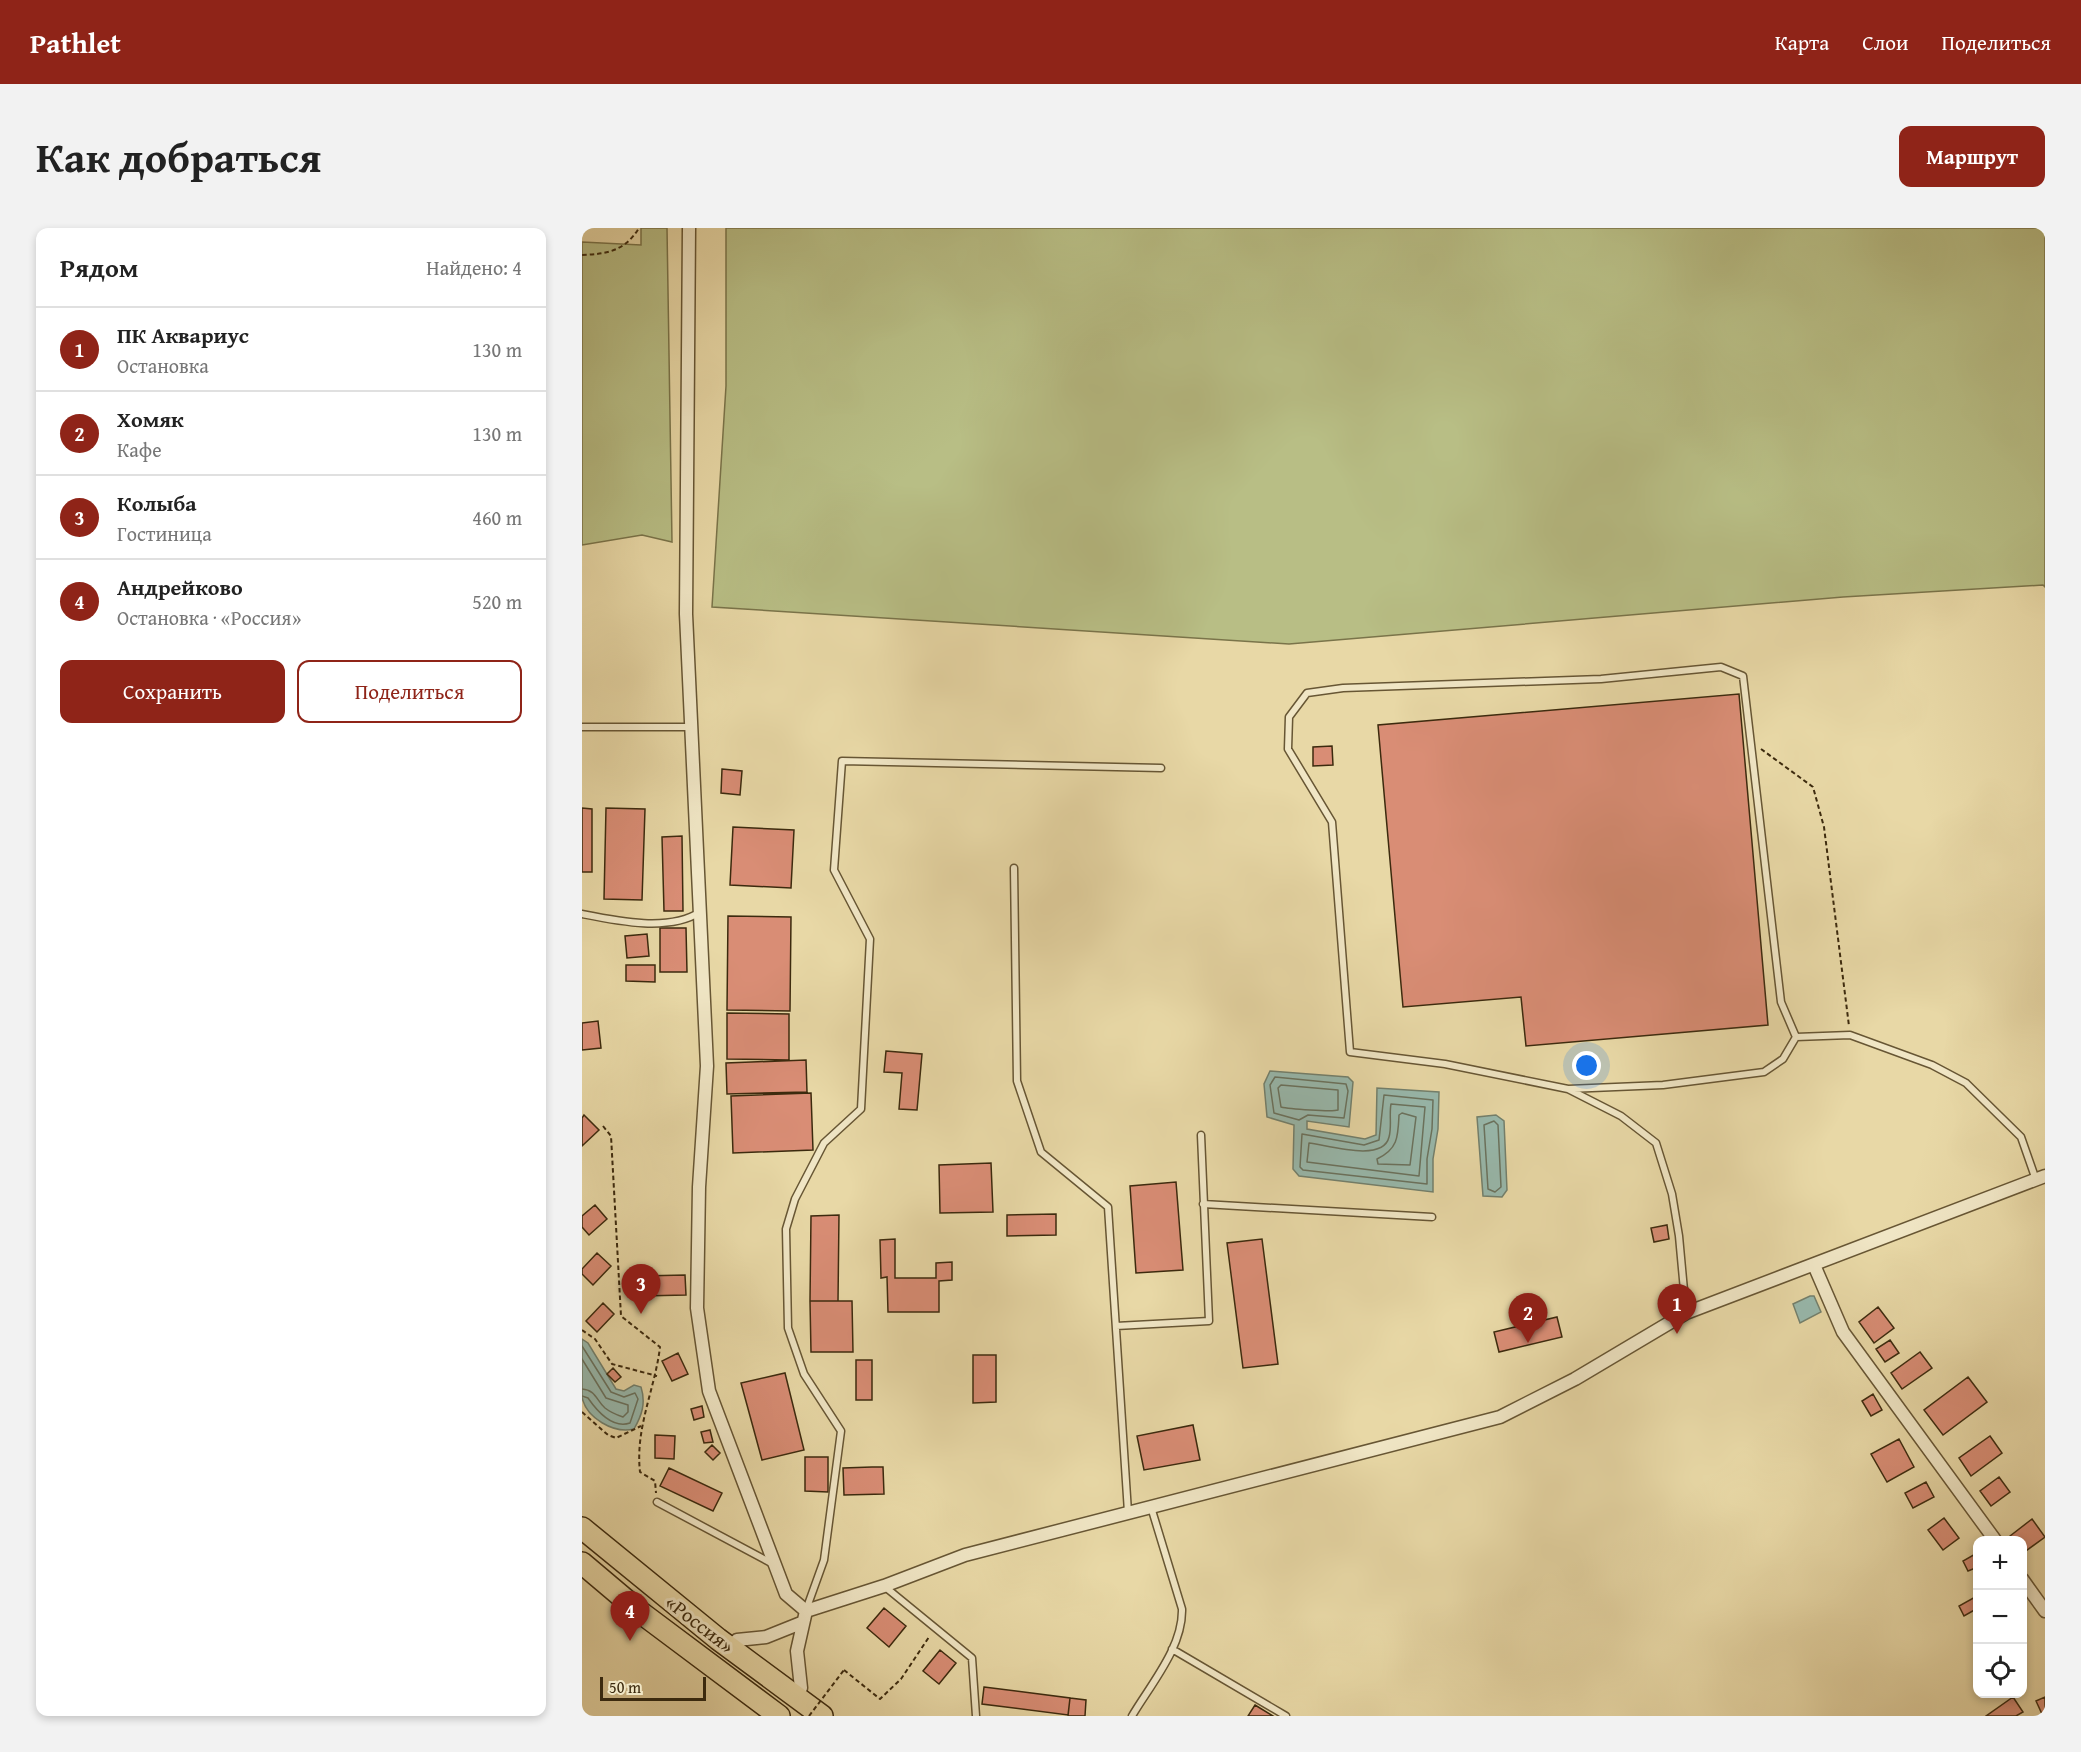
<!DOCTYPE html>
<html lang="ru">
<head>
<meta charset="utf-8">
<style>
  :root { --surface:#fff; --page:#f2f2f2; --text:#222; --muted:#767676; --line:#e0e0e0; --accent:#8f2418 }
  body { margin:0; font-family:"Gentium Book Plus",serif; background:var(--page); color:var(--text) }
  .controls { position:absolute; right:18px; bottom:18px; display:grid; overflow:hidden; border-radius:12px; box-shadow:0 3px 9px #0003 }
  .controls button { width:54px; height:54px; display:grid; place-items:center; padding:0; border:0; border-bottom:2px solid var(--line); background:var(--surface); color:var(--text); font:30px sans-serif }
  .scale { position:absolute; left:18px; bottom:15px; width:106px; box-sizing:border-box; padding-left:6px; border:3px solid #3c2a0e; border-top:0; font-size:16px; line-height:21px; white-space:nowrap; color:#3c2a0e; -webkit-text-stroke:4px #f0e6c5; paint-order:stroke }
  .you { position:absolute; left:1005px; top:838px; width:21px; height:21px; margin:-15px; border:4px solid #fff; border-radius:50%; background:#1a73e8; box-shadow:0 0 0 9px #1a73e833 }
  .badge { display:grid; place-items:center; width:39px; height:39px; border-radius:50%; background:var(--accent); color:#fff; font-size:20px; font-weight:700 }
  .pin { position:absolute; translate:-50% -50px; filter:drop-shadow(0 2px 3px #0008) }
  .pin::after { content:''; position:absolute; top:32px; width:21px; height:18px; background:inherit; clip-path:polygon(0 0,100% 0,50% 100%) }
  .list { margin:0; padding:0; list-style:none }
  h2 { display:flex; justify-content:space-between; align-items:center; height:78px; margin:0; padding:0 24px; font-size:26px }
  h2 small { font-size:20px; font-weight:400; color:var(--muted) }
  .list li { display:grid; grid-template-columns:39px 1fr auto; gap:18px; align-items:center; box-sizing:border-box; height:84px; padding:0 24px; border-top:2px solid var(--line) }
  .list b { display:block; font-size:22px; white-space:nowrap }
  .list p { margin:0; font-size:20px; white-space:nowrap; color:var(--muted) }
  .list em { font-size:20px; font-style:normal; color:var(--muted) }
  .actions { display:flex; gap:12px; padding:18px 24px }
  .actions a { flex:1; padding:14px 0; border:2px solid var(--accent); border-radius:12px; text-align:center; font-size:21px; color:var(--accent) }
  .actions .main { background:var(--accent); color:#fff }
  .icon { flex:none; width:33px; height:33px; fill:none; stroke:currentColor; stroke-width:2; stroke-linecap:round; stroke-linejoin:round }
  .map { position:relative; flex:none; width:1463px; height:1488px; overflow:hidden; border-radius:12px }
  header { display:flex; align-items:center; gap:36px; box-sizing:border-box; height:84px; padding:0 30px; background:var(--accent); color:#fff }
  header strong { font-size:28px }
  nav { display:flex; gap:33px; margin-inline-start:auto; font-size:21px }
  .intro { display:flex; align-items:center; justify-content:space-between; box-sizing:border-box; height:144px; padding:0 36px }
  h1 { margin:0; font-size:42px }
  .button { padding:15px 27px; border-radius:12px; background:var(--accent); color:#fff; font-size:21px; font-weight:700 }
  main { display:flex; gap:36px; padding:0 36px }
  aside { flex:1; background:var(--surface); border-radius:12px; box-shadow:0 3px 9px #0003 }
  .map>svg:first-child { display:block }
</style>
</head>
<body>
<header>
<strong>Pathlet</strong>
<nav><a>Карта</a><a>Слои</a><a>Поделиться</a></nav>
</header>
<div class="intro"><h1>Как добраться</h1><a class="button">Маршрут</a></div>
<main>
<aside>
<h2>Рядом<small>Найдено: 4</small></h2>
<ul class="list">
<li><span class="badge">1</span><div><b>ПК Аквариус</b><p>Остановка</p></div><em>130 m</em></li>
<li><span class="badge">2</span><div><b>Хомяк</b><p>Кафе</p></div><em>130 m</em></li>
<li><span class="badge">3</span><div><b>Колыба</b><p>Гостиница</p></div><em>460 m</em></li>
<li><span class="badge">4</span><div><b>Андрейково</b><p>Остановка · «Россия»</p></div><em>520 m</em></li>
</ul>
<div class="actions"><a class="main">Сохранить</a><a>Поделиться</a></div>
</aside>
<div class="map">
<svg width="1463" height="1488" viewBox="0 0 1463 1488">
  <rect width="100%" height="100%" fill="#e8d8a6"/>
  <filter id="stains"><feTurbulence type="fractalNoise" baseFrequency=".00333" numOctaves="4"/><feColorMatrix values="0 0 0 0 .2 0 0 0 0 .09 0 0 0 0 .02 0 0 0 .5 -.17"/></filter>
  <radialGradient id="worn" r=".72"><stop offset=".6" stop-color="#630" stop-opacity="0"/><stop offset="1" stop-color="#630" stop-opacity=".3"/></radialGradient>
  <path fill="#b8be85" stroke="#7a744a" stroke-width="1.5" d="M59,0H85L90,314L60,307L0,317V14L59,17Z
    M144,0H1463V359L1461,357L1261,369L707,416L130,379L144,158Z"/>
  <path fill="#98b9ad" stroke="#73806d" stroke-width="1.5" d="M688,843L766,849L771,854L767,899L725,893V901L783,911L794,907L795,860L857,864L856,901L851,931V964L717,948L711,941L712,897L685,889L682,856Z
    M914,887L922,893L925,962L920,969L901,968L895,889Z
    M1228,1068H1232L1239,1084L1218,1095L1211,1076Z
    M0,1111L6,1115L34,1161L42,1163L52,1157L59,1159C64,1175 60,1187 52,1201C32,1206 4,1190 0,1169C0,1152 0,1129 0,1111Z"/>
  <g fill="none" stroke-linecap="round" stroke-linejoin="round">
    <path stroke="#6a725e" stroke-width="1.5" d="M693,849L764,856L766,863L762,890L726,887L717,892L692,885L688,857Z
      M699,857L756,862V882C750,884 707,881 699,879L696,860Z
      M802,867L851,872L850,901L845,931V956L721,942L718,939L720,906L782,917L797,912Z
      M809,876L843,879L837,948L725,934L727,915C745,917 801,935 807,909C810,899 807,886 809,876Z
      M820,885L834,889L828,937L796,936L795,931C816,921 816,909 817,887Z
      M912,893L916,897L919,959L913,964L906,961L902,897Z
      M0,1118L29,1164L42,1169L53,1165L56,1171L48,1195C30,1201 15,1183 6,1170L0,1168
      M0,1131L24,1170L46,1177V1184L41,1189C35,1187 28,1184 23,1180C14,1172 14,1162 0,1161"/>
  </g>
  <path fill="#d98d75" stroke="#3c2a0e" stroke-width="1.5" d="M1157,466L1186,797L944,818L939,769L821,779L796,497Z
    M750,518L751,537L731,538V519Z
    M140,541L160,543L158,567L139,565Z
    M0,580L10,581V644H0Z
    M24,580L63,581L60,672L22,671Z
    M151,599L212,602L209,660L148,657Z
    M100,608L101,683H82L80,609Z
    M146,688L209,689L208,783L145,782Z
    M78,700H104L105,744H78Z
    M65,706L67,728L45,730L43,708Z
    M44,737H73V754L44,753Z
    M145,785L207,786V832L145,831Z
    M16,793L19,820L0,822V795Z
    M304,823L340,826L335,882L317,881L320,845L302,844Z
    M224,832L225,864L145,866L144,835Z
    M229,865L231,922L151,925L149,868Z
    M2,887L17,902L0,918V890Z
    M409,935L411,984L358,985L357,937Z
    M594,954L601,1042L554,1045L548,958Z
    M13,977L25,991L7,1007L0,999V988Z
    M474,986V1007L425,1008V987Z
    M257,987L256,1073H228L229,988Z
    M1085,997L1087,1011L1072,1014L1069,1000Z
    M313,1011V1050H354V1035L370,1034V1052L357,1053V1084H306L305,1049L299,1050L298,1012Z
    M680,1011L696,1136L661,1140L645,1015Z
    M15,1025L29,1038L11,1057L0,1046V1041Z
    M103,1047L104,1067L59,1068V1048Z
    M228,1073H270L271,1124H229Z
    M21,1075L32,1086L15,1104L4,1093Z
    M1296,1079L1312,1100L1292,1115L1277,1094Z
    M975,1089L980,1109L917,1124L912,1104Z
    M1308,1112L1317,1125L1303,1134L1294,1121Z
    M1338,1124L1350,1140L1320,1161L1309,1145Z
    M96,1125L106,1146L90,1153L80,1133Z
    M391,1127H414V1174L391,1175Z
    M274,1132H290V1172H274Z
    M31,1140L39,1149L33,1154L25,1146Z
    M203,1145L222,1222L180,1232L159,1155Z
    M1386,1149L1405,1174L1361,1207L1342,1182Z
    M1291,1166L1300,1182L1289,1188L1280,1173Z
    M120,1178L122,1189L112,1192L109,1181Z
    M611,1197L618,1232L562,1242L555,1208Z
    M128,1202L131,1214L122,1215L119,1204Z
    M73,1207L93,1208L92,1231L73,1230Z
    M1408,1208L1420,1225L1389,1248L1377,1230Z
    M1317,1211L1332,1239L1305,1254L1289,1226Z
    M130,1217L138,1225L131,1232L123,1224Z
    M223,1229H246V1264L223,1263Z
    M290,1239H301L302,1266L262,1267L261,1240Z
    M87,1240L140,1265L131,1283L78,1258Z
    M1417,1249L1428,1264L1409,1278L1398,1263Z
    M1344,1254L1352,1269L1331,1280L1323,1265Z
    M1362,1290L1377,1310L1361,1322L1346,1302Z
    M1450,1291L1463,1309L1441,1325L1440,1312H1432L1428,1308Z
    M1395,1325L1396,1339L1386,1343L1381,1333Z
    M1395,1368L1396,1380L1382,1388L1377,1378Z
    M302,1380L324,1398L307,1419L285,1400Z
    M358,1422L374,1435L357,1456L341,1443Z
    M402,1459L488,1470L486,1487L400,1476Z
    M1431,1469L1441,1484L1434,1488H1404Z
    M1463,1469V1485L1460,1486L1454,1473Z
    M488,1470L504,1472L503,1488H486Z
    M673,1477L691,1488H666Z"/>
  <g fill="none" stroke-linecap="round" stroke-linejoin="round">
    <defs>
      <path id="service" d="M0,499H109
        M432,640L435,853L459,924L526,979L546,1284
        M0,686C35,693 87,704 118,684
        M986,861L1081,857L1182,844L1201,831L1214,809
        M621,976L850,989
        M1104,1084L1097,1008L1090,966L1074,915L1039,888L986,861L863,836L768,824L750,594L706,521L707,489L725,465L761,460L1019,451L1139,439L1161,448L1199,774L1214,809L1268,807L1350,837L1384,855L1439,909L1453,949
        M534,1098L627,1093L619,907
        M75,1274L191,1336
        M302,1358L390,1430L394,1488
        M224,1382L242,1332L259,1203L222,1146L206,1100L204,1001L213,971L242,915L279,881L288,711L252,642L260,533L579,540
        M590,1421L704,1488
        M550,1488C569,1456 601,1419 600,1381L569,1279"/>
      <path id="minor" d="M107,0L104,386L125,838L117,959L115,1080L127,1163L204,1366L224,1383
        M1232,1037L1261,1104L1413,1312
        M1440,1351L1463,1383
        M155,1412L184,1409L219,1395
        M219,1460L215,1423L224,1383L302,1358L383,1327L918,1189L993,1151L1104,1085L1463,948"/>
      <path id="trunk" d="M0,1300L136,1411L240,1488
        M0,1335L58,1384L197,1488"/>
    </defs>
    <use href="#service" stroke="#675634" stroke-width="9"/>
    <use href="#minor" stroke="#675634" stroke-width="15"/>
    <use href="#trunk" stroke="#3c2a0e" stroke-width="24"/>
    <path stroke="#3c2a0e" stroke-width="2" stroke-dasharray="4.5 3" stroke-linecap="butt" d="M0,27C25,26 43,23 57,0
      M1179,521L1231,559L1242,599L1267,798
      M21,898L29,908L39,1088L78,1119C73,1161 53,1200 58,1244L73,1253L74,1265
      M0,1102L13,1111L30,1136L75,1148
      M0,1184L26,1207L34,1210L59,1198
      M262,1442L298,1471L319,1451L347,1409"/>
    <use href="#service" stroke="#f0e6c5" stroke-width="6"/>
    <use href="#minor" stroke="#f0e6c5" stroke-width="12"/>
    <use href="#trunk" stroke="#e8d8a6" stroke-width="21"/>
    <path stroke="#3c2a0e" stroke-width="2" stroke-dasharray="4.5 3" stroke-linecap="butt" d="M227,1488L262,1442"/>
  </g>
  <g text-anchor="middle" stroke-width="6" stroke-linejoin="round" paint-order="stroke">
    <g font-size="20" fill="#3c2a0e" stroke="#f0e6c5">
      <text transform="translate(118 1396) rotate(38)" y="7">«Россия»</text>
    </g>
  </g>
  <rect width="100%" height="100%" filter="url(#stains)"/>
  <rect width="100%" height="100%" fill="url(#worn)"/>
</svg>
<div class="controls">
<button>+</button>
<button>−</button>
<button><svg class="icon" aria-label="locate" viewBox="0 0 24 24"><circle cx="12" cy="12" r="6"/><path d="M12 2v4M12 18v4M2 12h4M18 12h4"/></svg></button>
</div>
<div class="scale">50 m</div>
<div class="you"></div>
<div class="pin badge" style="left:1095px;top:1106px">1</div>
<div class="pin badge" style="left:946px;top:1115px">2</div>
<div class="pin badge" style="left:59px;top:1086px">3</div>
<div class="pin badge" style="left:48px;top:1413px">4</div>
</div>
</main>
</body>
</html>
